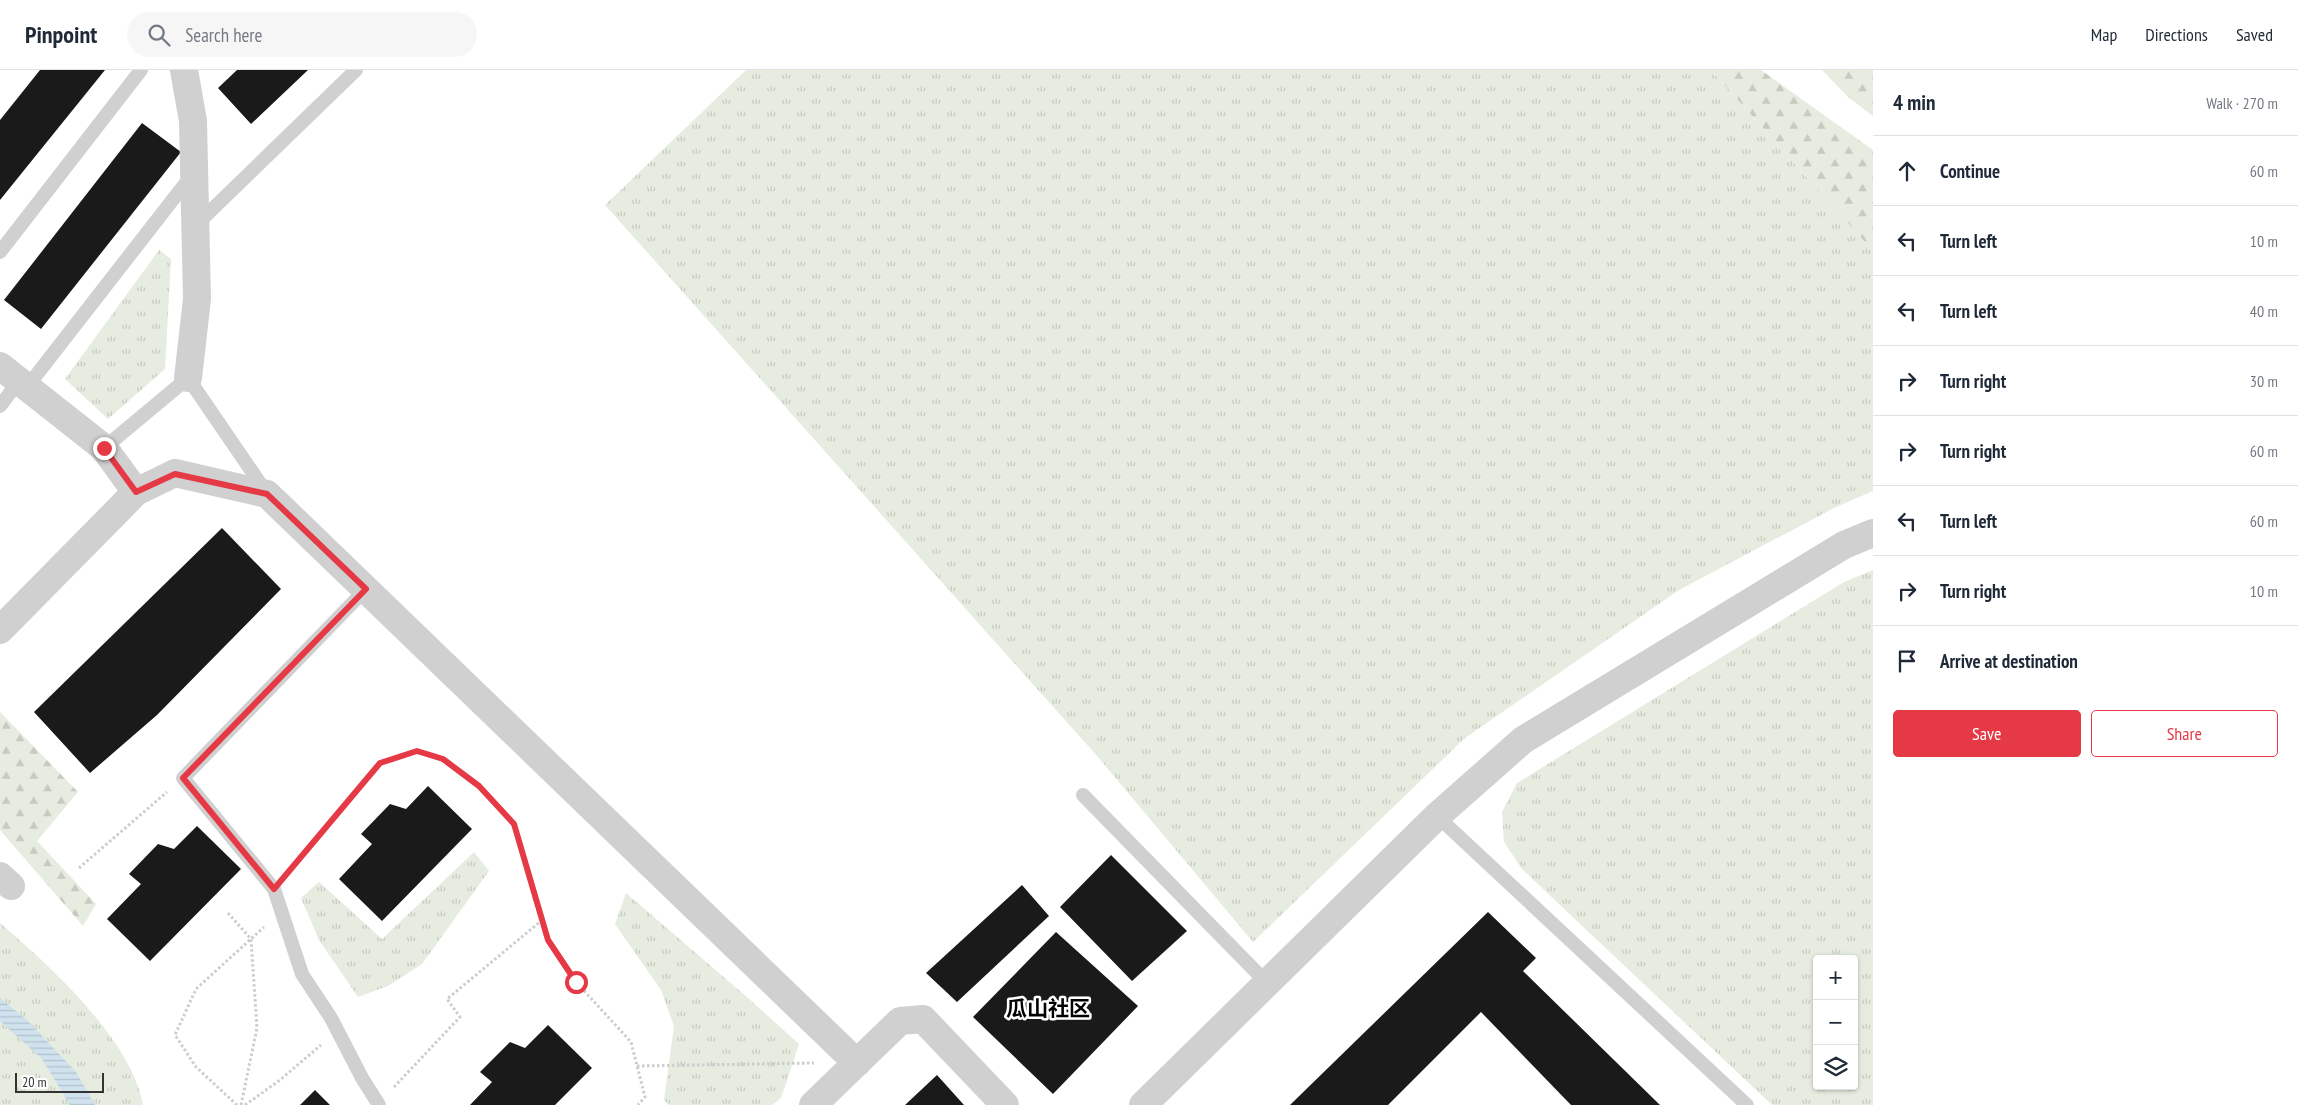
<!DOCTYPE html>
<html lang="en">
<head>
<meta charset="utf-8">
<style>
  :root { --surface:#fff; --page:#f6f6f7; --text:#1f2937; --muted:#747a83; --line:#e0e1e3; --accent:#e63946 }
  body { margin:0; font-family:"PT Sans Narrow","Noto Sans SC",sans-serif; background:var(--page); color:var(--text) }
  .controls { position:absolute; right:15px; bottom:15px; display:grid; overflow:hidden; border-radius:5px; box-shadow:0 1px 4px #0004 }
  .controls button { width:45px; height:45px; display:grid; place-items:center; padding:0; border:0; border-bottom:1px solid var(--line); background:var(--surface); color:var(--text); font:25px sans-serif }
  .scale { position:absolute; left:15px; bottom:12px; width:89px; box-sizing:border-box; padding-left:5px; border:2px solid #333; border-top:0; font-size:14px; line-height:18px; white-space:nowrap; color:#333; -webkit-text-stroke:4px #fff; paint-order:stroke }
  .stop { position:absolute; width:15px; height:15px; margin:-11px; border:4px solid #e63946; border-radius:50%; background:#fff }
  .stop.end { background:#e63946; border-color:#fff; box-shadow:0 1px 5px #0008 }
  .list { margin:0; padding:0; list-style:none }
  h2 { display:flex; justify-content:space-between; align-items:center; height:65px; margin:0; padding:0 20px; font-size:21px }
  h2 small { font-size:16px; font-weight:400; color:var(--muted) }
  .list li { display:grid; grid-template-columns:32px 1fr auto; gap:15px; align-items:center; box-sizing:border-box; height:70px; padding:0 20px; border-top:1px solid var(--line) }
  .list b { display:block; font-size:19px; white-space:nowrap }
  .list em { font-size:16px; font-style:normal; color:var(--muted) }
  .actions { display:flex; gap:10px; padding:15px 20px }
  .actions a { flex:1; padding:11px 0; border:1px solid var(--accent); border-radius:5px; text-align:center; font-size:18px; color:var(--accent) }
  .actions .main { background:var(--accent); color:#fff }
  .icon { flex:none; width:28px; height:28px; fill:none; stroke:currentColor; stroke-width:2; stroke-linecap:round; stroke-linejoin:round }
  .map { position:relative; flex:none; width:1873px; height:1035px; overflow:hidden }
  header { display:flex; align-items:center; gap:30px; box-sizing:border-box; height:70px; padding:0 25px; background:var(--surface); border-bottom:1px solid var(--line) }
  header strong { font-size:24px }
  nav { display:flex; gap:28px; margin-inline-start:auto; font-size:18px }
  .search { width:350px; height:45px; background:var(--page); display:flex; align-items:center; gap:12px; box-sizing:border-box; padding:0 18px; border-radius:28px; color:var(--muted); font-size:19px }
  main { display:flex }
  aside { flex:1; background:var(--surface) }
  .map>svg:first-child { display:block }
</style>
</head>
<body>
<header>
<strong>Pinpoint</strong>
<div class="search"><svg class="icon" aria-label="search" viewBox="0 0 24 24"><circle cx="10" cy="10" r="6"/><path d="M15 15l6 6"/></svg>Search here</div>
<nav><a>Map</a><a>Directions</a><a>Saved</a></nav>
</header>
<main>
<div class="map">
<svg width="1873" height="1035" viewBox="0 0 1873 1035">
  <defs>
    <pattern id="grass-tufts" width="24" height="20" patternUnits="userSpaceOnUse" patternTransform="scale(1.25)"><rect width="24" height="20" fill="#e6ecdf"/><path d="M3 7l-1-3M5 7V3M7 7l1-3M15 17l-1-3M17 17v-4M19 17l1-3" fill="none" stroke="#c6cbc0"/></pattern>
    <pattern id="forest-firs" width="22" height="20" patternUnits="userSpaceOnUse" patternTransform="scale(1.25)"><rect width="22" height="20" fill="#e6ecdf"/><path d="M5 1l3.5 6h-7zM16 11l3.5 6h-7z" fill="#c6cbc0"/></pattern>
    <pattern id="water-rules" width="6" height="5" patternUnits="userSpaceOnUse" patternTransform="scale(1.25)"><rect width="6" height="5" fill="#cfe2ee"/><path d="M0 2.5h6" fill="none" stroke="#b2c2cd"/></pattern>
  </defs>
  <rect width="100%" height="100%" fill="#fff"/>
  <path fill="url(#grass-tufts)" fill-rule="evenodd" d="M746,0H1711L1873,181V421L1834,438L1679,520L1465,668L1253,872L1098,687L605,135Z
    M159,180L171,189L165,299L108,349L65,309Z
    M1873,500V1035H1772L1522,799L1504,772L1502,742L1517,713L1844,512ZM1817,889H1854V1016H1817Z
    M474,782L489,801L422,894L388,916L358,927L319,870L301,828L319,812L382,869Z
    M626,823L748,928L799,974L781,1028L772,1035H669L664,1030L674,956L661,920L615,854Z
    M0,853C50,896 131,969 143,1035H0Z"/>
  <path fill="url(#forest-firs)" d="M1711,0H1761L1873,80V181Z
    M1822,0H1873V46L1848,27Z
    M0,642L78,722L37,771L96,834L83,856L0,760Z"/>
  <path fill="url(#water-rules)" d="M0,928L27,950L76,1002L95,1035H70L42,989L0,951Z"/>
  <path fill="#1a1a1a" d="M40,0H105L0,130V50Z
    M237,0H308L251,54L218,18Z
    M142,53L181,82L41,259L4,230Z
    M222,458L281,519L157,645L90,703L34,642Z
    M428,716L472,759L382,851L339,809L372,774L361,764L390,734L406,739Z
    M197,756L241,799L150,891L107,849L141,814L129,804L158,774L174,779Z
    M1111,785L1187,861L1132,911L1060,837Z
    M1022,815L1049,846L957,932L926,903Z
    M1488,842L1536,888L1523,901L1660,1035H1571L1481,942L1388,1035H1290Z
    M1056,862L1138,936L1053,1024L973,947Z
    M548,955L592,998L555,1035H470L492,1012L480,1002L510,972L525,978Z
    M937,1005L964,1035H905Z
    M315,1020L330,1035H300Z"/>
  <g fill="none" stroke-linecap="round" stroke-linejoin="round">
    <path stroke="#cdcdcd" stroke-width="3" stroke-dasharray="2.5 2.5" stroke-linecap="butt" d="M79,798L167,722
      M287,803L380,693L417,681L443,689L479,716L514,754L548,870L576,912L631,972L645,1027L638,1035
      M228,843L251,869L257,958L241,1035
      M637,996L814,993
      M394,1017L460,947L447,929L541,851
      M237,1035L196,997L175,965L196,919L264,857
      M245,1035L280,1010L321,975"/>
    <path stroke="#d0d0d0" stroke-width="14" d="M196,155L356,0
      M0,182L141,0
      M27,317L192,105
      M0,336L19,311
      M104,378L188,308L266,422
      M366,519L183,708L274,819L302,904L331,948L362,1008L379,1035
      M1083,725L1267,913
      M1437,746L1747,1035"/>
    <path stroke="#d0d0d0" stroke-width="28" d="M184,0L193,51L197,229L188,308
      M0,296L104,378L136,422
      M0,560L136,422L175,403L267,424L857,993
      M0,806L11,816
      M813,1035L900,951L923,949L1005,1035
      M1143,1035L1437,746L1523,670L1844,475L1873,463"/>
  </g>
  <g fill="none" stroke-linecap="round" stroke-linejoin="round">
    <path stroke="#e63946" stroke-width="6" d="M104,378L136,422L175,404L267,424L366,519L183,708L274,819L380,693L417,681L443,689L479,716L514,754L548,870L576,912"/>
  </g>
  <g text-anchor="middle" stroke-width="5" stroke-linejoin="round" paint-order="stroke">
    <g font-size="21" font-weight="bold" fill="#000" stroke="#fff">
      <text x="1048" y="946">瓜山社区</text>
    </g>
  </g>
</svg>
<div class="controls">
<button>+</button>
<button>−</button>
<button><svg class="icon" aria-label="layers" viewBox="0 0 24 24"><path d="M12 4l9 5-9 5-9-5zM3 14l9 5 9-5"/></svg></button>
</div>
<div class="scale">20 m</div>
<div class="stop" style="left:576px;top:912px"></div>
<div class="stop end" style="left:104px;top:378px"></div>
</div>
<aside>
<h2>4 min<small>Walk · 270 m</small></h2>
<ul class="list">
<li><svg class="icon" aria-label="ahead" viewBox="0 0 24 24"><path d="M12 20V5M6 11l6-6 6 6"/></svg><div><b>Continue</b></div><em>60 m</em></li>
<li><svg class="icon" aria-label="left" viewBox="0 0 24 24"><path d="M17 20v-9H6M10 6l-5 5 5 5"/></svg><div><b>Turn left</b></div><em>10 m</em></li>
<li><svg class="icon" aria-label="left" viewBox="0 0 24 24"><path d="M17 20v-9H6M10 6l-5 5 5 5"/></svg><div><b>Turn left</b></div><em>40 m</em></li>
<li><svg class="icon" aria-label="right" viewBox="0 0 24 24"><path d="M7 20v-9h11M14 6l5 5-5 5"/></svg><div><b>Turn right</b></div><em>30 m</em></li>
<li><svg class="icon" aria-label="right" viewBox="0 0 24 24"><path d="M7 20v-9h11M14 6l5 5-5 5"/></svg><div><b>Turn right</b></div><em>60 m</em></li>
<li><svg class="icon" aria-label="left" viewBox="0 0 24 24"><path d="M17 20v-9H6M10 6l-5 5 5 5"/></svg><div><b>Turn left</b></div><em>60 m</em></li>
<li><svg class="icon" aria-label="right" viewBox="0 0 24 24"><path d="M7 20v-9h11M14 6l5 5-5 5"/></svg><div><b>Turn right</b></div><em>10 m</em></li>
<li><svg class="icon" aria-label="arrive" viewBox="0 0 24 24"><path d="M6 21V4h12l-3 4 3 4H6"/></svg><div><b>Arrive at destination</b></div></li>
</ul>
<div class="actions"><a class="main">Save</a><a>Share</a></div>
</aside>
</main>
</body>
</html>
